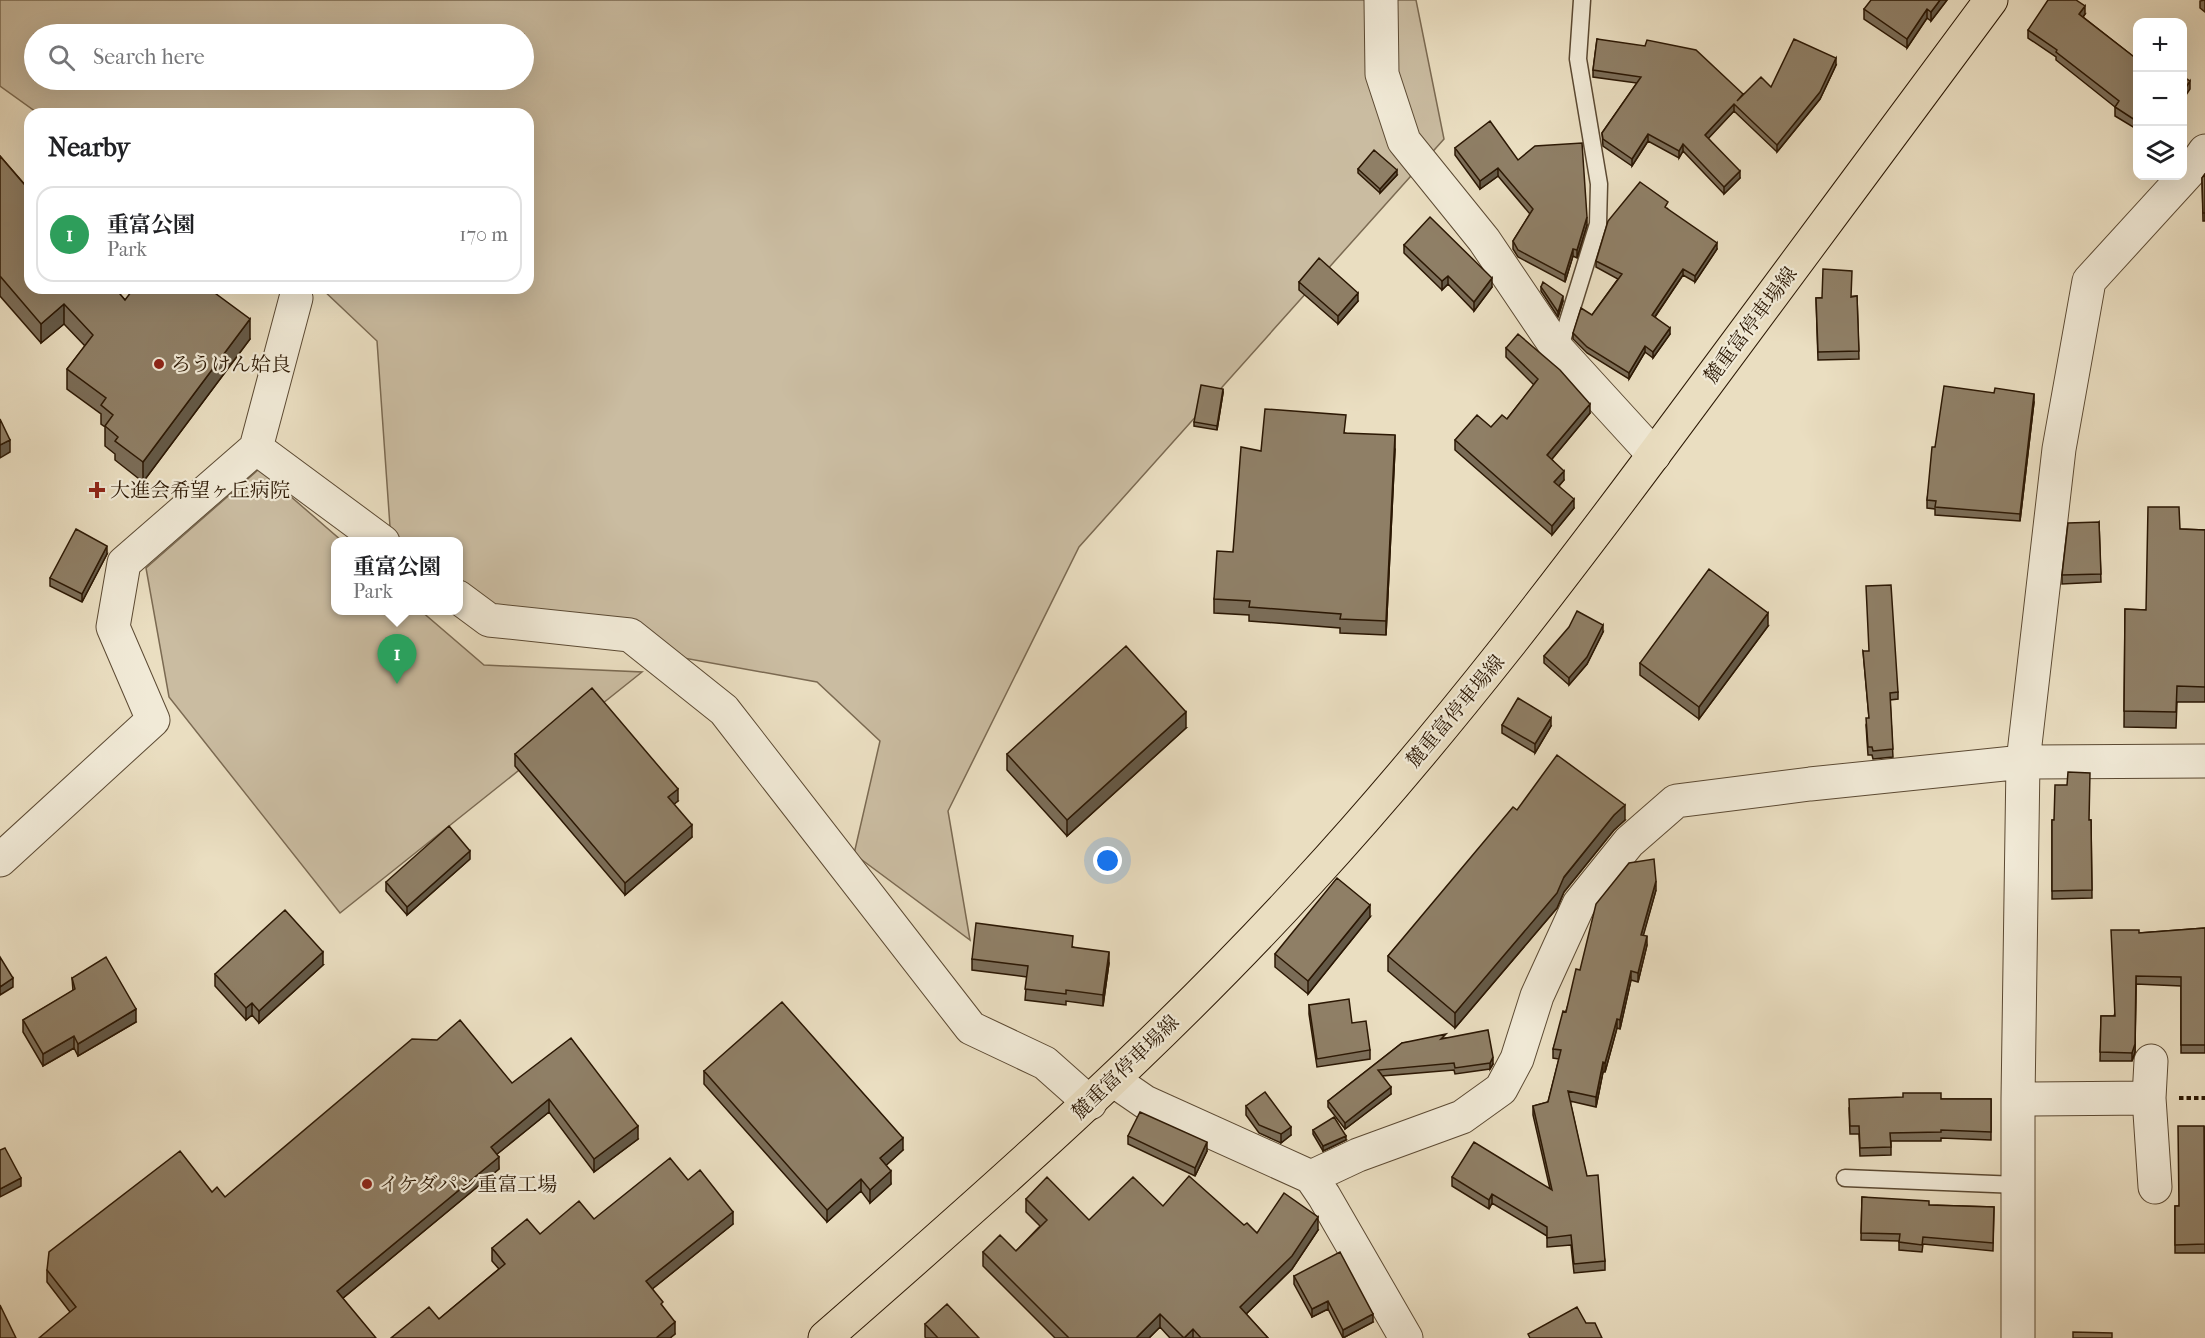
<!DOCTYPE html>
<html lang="en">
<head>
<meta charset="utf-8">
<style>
  :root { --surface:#fff; --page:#f2f2f2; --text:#202124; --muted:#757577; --line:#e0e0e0; --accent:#2563eb }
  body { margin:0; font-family:"IM FELL French Canon","Noto Serif JP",serif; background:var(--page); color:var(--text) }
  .controls { position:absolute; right:18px; top:18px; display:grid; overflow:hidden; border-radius:12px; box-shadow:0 6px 24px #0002 }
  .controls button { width:54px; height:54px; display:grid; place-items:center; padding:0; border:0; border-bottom:2px solid var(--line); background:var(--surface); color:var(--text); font:30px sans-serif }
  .you { position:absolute; left:1108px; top:861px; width:21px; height:21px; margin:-15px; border:4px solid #fff; border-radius:50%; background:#1a73e8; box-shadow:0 0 0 9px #1a73e833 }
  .badge { display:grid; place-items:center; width:39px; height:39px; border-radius:50%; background:var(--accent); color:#fff; font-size:20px; font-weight:700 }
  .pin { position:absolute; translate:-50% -50px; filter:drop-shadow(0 2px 3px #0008) }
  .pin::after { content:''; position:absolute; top:32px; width:21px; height:18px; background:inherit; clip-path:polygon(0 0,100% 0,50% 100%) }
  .popup { position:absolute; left:331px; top:537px; width:132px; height:78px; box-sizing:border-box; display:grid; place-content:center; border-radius:12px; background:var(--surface); filter:drop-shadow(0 2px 4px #0005); font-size:20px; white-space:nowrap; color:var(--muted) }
  .popup b { font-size:22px; color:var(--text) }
  .popup::after { content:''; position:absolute; left:50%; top:100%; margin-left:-12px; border:12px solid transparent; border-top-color:var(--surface) }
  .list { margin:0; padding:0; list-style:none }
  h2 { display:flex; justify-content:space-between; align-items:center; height:78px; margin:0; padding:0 24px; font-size:26px }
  h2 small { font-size:20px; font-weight:400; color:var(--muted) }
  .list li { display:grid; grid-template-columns:39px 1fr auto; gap:18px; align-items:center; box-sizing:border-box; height:96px; margin:0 12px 12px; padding:0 12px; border:2px solid var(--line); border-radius:18px }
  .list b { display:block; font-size:22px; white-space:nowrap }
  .list p { margin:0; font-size:20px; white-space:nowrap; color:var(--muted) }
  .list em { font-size:20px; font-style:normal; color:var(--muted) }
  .icon { flex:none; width:33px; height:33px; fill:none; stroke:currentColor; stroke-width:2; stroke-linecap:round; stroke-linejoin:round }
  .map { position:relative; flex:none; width:2205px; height:1338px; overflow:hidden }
  .search { position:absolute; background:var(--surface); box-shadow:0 6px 24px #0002; left:24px; top:24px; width:510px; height:66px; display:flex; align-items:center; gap:15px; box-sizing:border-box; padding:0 21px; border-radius:33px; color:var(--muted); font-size:22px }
  .panel { position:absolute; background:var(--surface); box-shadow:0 6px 24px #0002; left:24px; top:108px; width:510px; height:186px; border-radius:18px }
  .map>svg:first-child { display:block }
</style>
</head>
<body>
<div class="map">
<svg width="2205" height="1338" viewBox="0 0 2205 1338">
  <rect width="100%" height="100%" fill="#eadec1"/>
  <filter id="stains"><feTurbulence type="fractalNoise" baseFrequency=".00333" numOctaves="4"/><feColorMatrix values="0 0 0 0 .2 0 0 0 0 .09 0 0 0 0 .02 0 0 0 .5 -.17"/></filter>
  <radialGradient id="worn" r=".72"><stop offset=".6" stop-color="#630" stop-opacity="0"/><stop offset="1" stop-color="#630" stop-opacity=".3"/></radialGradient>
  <path fill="#cabca1" stroke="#7b6a52" stroke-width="1.5" fill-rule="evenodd" d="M0,0H1416L1444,139L1079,547L948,811L970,940L854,854L880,741L817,682L551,634L459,587L458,542L391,541L377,341L321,288H528V114H39L0,86ZM34,34H524V80H34Z
    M259,469L342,541L336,542V610L421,611L484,665L642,672L340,913L169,697L146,568Z"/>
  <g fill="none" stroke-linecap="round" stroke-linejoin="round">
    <defs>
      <path id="service" d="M1559,350L1598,224L1599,184L1578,59L1582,0
        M1845,1178L2018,1185"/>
      <path id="minor" d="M1381,0L1382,74L1404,141L1484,240L1559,351L1654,455
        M256,448L383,542
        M458,597L489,620L630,635L724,710L971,1028L1045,1063L1090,1103
        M0,860L153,720L113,627L124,563L256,448L296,298
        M2151,1061L2149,1098L2155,1187
        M1113,1080L1145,1102L1311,1177L1324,1196L1406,1338
        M2018,1099L2149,1098
        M1311,1177L1358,1155L1462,1117L1501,1089L1517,1059L1537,996L1579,904L1629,842L1676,801L1810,784L2023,762L2205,761
        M2018,1338V1099L2023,762L2059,449L2089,281L2195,165L2205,151"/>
      <path id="primary" d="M825,1338C991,1193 1157,1047 1306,884C1446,732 1570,568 1693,402C1792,268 1892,134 1991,0"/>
    </defs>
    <use href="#service" stroke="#5c4a33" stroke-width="19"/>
    <use href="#minor" stroke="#5c4a33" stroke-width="35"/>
    <use href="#primary" stroke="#2c1804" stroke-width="35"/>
    <path stroke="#2c1804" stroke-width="4" stroke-dasharray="4.5 3" stroke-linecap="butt" d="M2179,1098H2205"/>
    <use href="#service" stroke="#f1ead7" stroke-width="16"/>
    <use href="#minor" stroke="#f1ead7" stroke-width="33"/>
    <use href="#primary" stroke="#eadec1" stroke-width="33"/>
  </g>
  <path fill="#7b6d58" stroke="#2c1804" stroke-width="1.5" d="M1947,0L1931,21L1927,18L1907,48L1864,19V9Z
    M2205,0V12L2200,8V1Z
    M2085,14L2083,17L2138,60V130L2115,116V107L2056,60V57L2028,38V30Z
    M1597,39L1743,94L1771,87L1836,65L1820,99L1777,152L1734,111L1708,138L1740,178L1724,194L1683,151L1679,158L1648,141L1632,166L1603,146L1602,133L1637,83L1593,77V70Z
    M1455,148L1518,160L1587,225L1577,258L1573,256L1565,282L1518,257L1513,249V241L1530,214L1498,176L1480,189L1455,155Z
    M0,156L125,300L147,290L250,339L143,482L115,460V454L105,446V427L101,424V414L67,389V369L85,346L64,324L41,343L0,296Z
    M1358,169L1397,175L1380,193L1358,173Z
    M2205,174V221H2203L2202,178Z
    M1668,208L1667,209L1717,249L1695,282L1683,275L1655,317L1670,334L1653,358L1645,352L1629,379L1587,353L1573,339V333L1592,315L1618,279L1596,267V261Z
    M1404,245L1492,287L1474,311L1448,284L1442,290L1404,253Z
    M1299,282L1358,301L1338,324L1299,290Z
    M1541,287L1563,301L1558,317L1541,291Z
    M1857,296L1859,359L1818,360L1816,298Z
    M1506,348L1590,413L1552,459L1564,480L1559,486L1574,508L1552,535L1455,450V440L1491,427L1507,419L1534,385L1506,357Z
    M1223,393L1217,430L1194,426V422Z
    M1994,393L2034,402L2020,521L1935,515V509L1927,508V500L1935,447Z
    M1345,433L1395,449L1386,635L1340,633V628L1249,621V615L1214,613V599L1233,552L1261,451Z
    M2099,522L2101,582L2062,584V575Z
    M2180,529L2205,530V702H2177L2176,728L2124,727L2125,609L2146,610Z
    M107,554L82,602L50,586V578Z
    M1768,626L1699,719L1640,675V663Z
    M1603,632L1587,664L1569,685L1544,663V656Z
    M1863,651L1898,692V699L1890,700L1893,757L1873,759L1872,755H1868L1866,725L1869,718Z
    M1502,725L1551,726L1535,753L1502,733Z
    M1186,728L1067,836L1007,770V754Z
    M515,754L678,801L674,804L692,837L625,895L515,766Z
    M1517,810L1625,820L1614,830L1564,892L1557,908L1455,1028L1388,971V956Z
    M2052,820H2091L2092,898L2052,899Z
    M470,859L407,915L386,891V882Z
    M1656,890L1643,935L1647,945L1638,982L1631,980L1620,1029L1617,1028L1605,1072H1603L1596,1107L1570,1101L1605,1261V1270L1574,1273L1571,1245L1547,1247V1236L1492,1203L1489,1209L1452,1186V1177L1550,1189L1533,1115V1106L1548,1102L1559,1059L1553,1058V1049L1580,970Z
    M1370,917L1308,994L1275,967V954Z
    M2205,928V1053H2181V986L2136,984L2135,1052L2132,1061H2100L2101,1016H2114L2139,933Z
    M1073,947L1109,963L1103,1006L1066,1001V1005L1025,1000L1027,977L972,970V959Z
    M323,965L259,1023L252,1015L246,1020L215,986V974Z
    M72,978L136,1022L78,1056L74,1048L43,1066L23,1032V1020L73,991Z
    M1309,1005L1352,1023L1370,1050V1059L1317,1067L1309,1014Z
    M1446,1038L1493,1064L1490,1069L1455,1074L1454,1070L1382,1076L1391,1094L1345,1129L1328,1107V1101L1402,1043Z
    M704,1071L903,1150L886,1165L891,1184L870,1203L861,1191L827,1222L704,1084Z
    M512,1083L638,1139L594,1172L549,1112L497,1154L499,1169L343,1298L70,1312L47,1282V1270L212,1192L225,1197Z
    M1941,1099H1991V1140L1941,1138V1141H1891V1155L1860,1156L1859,1134H1850L1849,1108Z
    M1246,1106L1291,1135L1281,1143L1259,1133L1246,1115Z
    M2204,1126L2205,1253H2175V1206H2179Z
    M1313,1130L1346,1140L1323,1151L1313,1134Z
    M1128,1136L1207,1151L1195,1176L1128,1144Z
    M688,1180L733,1224L652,1289L663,1307L675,1334L670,1338H391L439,1319L499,1269L492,1261V1248L540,1234L594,1219Z
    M1862,1197L1929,1205L1994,1207L1993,1251L1923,1244L1922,1252L1899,1250V1241L1861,1240Z
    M1026,1199L1089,1220L1163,1206L1244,1225L1257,1233L1318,1230L1292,1269L1246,1314L1268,1338H1170L1160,1327L1149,1338H1055L983,1266V1252L1016,1251L1040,1226L1026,1212Z
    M1294,1276L1373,1322L1343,1338L1328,1309L1312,1317L1294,1284Z
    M925,1324L979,1338H926L925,1337Z"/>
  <path fill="#645947" stroke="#2c1804" stroke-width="1.5" d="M1940,0H1947L1931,21V12Z
    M2085,6V14L2079,23V14Z
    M1927,9V18L1907,48V39Z
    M1836,58V65L1820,99L1777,152V145Z
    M2190,81V89L2182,101V93Z
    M1734,104V111L1705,142V135Z
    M1648,134V141L1632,166V159Z
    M1683,144V151L1679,158V151Z
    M1498,168V176L1480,189V181Z
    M1397,170V175L1380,193V189Z
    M1740,171V178L1724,194V187Z
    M1587,217V225L1577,258V250Z
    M1717,243V249L1695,282V276Z
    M1573,249V256L1565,282V275Z
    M1683,269V275L1652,321V315Z
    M1448,276V284L1442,290V281Z
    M1492,278V287L1474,311V302Z
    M1358,293V301L1338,324V316Z
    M1563,296V301L1558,317V312Z
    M64,304V324L41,343V324Z
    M250,319V339L143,482V462Z
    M1670,328V334L1653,358V352Z
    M1645,346V352L1629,379V373Z
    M1223,389V393L1217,430V426Z
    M2034,394V402L2020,521V514Z
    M1590,404V413L1547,465V455Z
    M1395,435V449L1386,635V621Z
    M10,440V452L0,458V445Z
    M1564,471V480L1554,491V482Z
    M1574,499V508L1552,535V526Z
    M107,546V554L82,602V594Z
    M1768,613V626L1699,719V707Z
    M1603,625V632L1587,664L1569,685V678Z
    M1186,712V728L1067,836V820Z
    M1551,718V726L1535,753V744Z
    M678,789V801L668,809V797Z
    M1625,805V820L1614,830L1564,892L1557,908L1455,1028V1013L1614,815Z
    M692,825V837L625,895V883Z
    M470,851V859L407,915V907Z
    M1656,881V890L1641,944V935Z
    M1370,905V917L1308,994V981Z
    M1647,936V945L1638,982V973Z
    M323,952V965L259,1023V1011Z
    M1109,952V963L1103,1006V995Z
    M1631,971V980L1620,1029V1020Z
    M2136,976L2135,1052L2132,1061V1053Z
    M13,978V987L0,995V987Z
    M252,1003V1015L246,1020V1008Z
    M136,1009V1022L78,1056V1044Z
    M1617,1019V1028L1605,1072V1063Z
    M74,1036V1048L43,1066V1054Z
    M1493,1057V1064L1490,1069V1063Z
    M1603,1062V1072L1596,1107V1097Z
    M1391,1087V1094L1345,1129V1123Z
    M549,1099V1112L491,1159V1147Z
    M638,1126V1139L594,1172V1159Z
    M1291,1127V1135L1281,1143V1134Z
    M1346,1136V1140L1323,1151V1146Z
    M903,1138V1150L880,1171V1158Z
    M1207,1142V1151L1195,1176V1168Z
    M499,1157V1169L337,1303V1291Z
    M891,1171V1184L870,1203V1190Z
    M21,1178V1186L0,1197V1189Z
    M861,1179V1191L827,1222V1210Z
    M1492,1194V1203L1489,1209V1200Z
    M733,1212V1224L646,1294V1281Z
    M1318,1217V1230L1292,1269L1240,1320V1307Z
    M1328,1301V1309L1312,1317V1309Z
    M1160,1314V1327L1149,1338H1136Z
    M1373,1314V1322L1343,1338V1330Z
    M675,1322V1334L670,1338H656Z
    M1193,1329V1338H1184Z"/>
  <path fill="#8f7f66" stroke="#2c1804" stroke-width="1.5" d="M1871,0H1940L1931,12L1927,9L1907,39L1864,9Z
    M2048,0H2076L2085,6L2079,14L2138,60V122L2115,107L2119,101L2056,52L2057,50L2028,30Z
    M1597,39L1645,46L1647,40L1696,50L1743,94L1737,101L1761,77L1771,87L1794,39L1836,58L1820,92L1777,145L1734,104L1705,135L1740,171L1724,187L1683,144L1679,151L1648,134L1632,159L1603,139L1602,133L1641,77L1593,70Z
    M2182,76L2190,81L2182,93Z
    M1490,121L1518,160L1535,146L1582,143L1587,217L1577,250L1573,249L1565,275L1518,250L1513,241L1533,209L1498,168L1480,181L1455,148Z
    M1374,150L1397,170L1380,189L1358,169Z
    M0,156L30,191V288H115L125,300L134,288H144L147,290L149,288H208L250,319L143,462L115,441L118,437L105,426L113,415L101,405L106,398L67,369L93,335L64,304L41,324L0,276Z
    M2205,174V213H2203L2202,178Z
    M1640,182L1668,202L1665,207L1717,243L1695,276L1683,269L1652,315L1670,328L1653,352L1645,346L1629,373L1587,347L1573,333L1581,308L1592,315L1622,274L1596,261L1608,221Z
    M1430,217L1492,278L1474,302L1448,276L1442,281L1404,245Z
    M1319,258L1358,293L1338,316L1299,282Z
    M1823,269L1852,271L1851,297L1857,296L1859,351L1818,352L1816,298H1822Z
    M1543,282L1563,296L1558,312L1541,287Z
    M1518,334L1560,370L1590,404L1547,455L1564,471L1554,482L1574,499L1552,526L1455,440L1477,415L1491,427L1502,415L1507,419L1538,379L1506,348Z
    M1201,385L1223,389L1217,426L1194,422Z
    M1944,386L1994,393L1995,388L2034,394L2020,514L1935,507L1936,501L1927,500L1932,447H1935Z
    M1265,409L1346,415L1344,433L1395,435L1386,621L1340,619L1341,614L1249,607L1250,601L1214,599L1217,551L1233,552L1241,447L1261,451Z
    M0,419L10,440L0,445Z
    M2148,507H2179L2180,529L2205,530V687L2177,686L2176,712L2124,711L2125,609L2146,610Z
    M2099,522L2101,574L2062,575L2068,523Z
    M76,529L107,546L82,594L50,578Z
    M1709,569L1768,613L1699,707L1640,663Z
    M1891,585L1898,692L1890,693L1893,749L1873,751L1872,747H1868L1866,718H1869L1863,651H1869L1866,586Z
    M1577,611L1603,625L1587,657L1569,678L1544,656L1569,627Z
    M1126,646L1186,712L1067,820L1007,754Z
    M592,688L678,789L668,797L692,825L625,883L515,754Z
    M1518,698L1551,718L1535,744L1502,725Z
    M1557,755L1625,805L1614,815L1564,877L1557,893L1455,1013L1388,956L1513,807L1517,810Z
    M2068,772L2090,773L2089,820H2091L2092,890L2052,891V820H2054L2055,785H2067Z
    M449,826L470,851L407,907L386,882Z
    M1654,859L1656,881L1641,935L1647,936L1638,973L1631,971L1620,1020L1617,1019L1605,1063L1603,1062L1596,1097L1568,1091L1587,1176L1598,1175L1605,1261L1574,1264L1571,1235L1547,1238V1227L1492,1194L1489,1200L1452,1177L1474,1142L1552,1190L1533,1106L1548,1102L1561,1050L1553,1049L1563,1011L1566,1012L1576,969L1580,970L1596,904L1629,863Z
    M1337,878L1370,905L1308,981L1275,954Z
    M285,910L323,952L259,1011L252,1003L246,1008L215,974Z
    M976,923L1073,936L1072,947L1109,952L1103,995L1066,990V994L1025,989L1028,966L972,959Z
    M2205,928V1045H2181V977L2136,976L2135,1044L2132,1053L2100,1052L2101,1016H2115L2111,930H2139V933Z
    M0,957L13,978L0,987Z
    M106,957L136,1009L78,1044L74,1036L43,1054L23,1020L75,989L72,978Z
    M1349,999L1352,1023L1366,1021L1370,1050L1317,1059L1309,1005Z
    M782,1002L903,1138L880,1158L891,1171L870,1190L861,1179L827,1210L704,1071Z
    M460,1020L512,1083L571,1038L638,1126L594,1159L549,1099L491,1147L499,1157L337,1291L376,1338H39L76,1307L47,1270L49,1252L180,1151L212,1192L217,1187L225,1197L412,1039L437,1040Z
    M1488,1030L1493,1057L1490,1063L1455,1068L1454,1063L1378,1070L1391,1087L1345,1123L1328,1101L1402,1043L1446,1034L1441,1039Z
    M1265,1092L1291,1127L1281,1134L1259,1125L1246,1106Z
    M1903,1093H1941V1099H1991V1132L1941,1130V1132L1890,1133L1891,1147L1860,1148L1859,1126H1850L1849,1099L1903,1097Z
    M1140,1112L1207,1142L1195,1168L1128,1136Z
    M1334,1117L1346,1136L1323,1146L1313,1130Z
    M2178,1126H2204L2205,1244L2175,1245V1206H2179Z
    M5,1148L21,1178L0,1189V1150Z
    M670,1158L688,1180L700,1170L733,1212L646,1281L663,1302L661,1304L675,1322L656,1338H391L429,1307L439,1319L505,1264L492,1248L527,1219L540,1234L579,1201L594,1219Z
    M1189,1176L1244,1225L1247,1223L1257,1233L1284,1193L1318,1217L1292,1256L1240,1307L1268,1338H1201L1193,1329L1184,1338L1160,1314L1136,1338H1069L983,1252L1000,1235L1016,1251L1047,1220L1026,1199L1047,1177L1089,1220L1133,1177L1163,1206Z
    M1862,1197L1929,1201V1205L1994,1207L1993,1243L1923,1237L1922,1245L1899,1242L1900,1234L1861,1233Z
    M1340,1252L1373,1314L1343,1330L1328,1301L1312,1309L1294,1276Z
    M947,1304L979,1338H938L925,1324Z
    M0,1305L16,1338H0Z
    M1577,1307L1586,1323H1595L1602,1338H1530L1528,1334Z
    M2073,1332L2112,1333V1338H2073Z"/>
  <g fill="#8f2418" stroke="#f1ead7" stroke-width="2">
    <circle cx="159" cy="364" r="6"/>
    <path d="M94 481h6v6h6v6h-6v6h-6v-6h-6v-6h6z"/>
    <circle cx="367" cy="1184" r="6"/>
  </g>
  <g text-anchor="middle" stroke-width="4.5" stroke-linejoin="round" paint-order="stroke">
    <g font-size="20" fill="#2c1804" stroke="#f1ead7">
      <text transform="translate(1750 325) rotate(-53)" y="7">麓重富停車場線</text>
      <text transform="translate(1455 711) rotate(-50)" y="7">麓重富停車場線</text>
      <text transform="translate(1125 1067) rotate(-44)" y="7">麓重富停車場線</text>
    </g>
    <g font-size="20" fill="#2c1804" stroke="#f1ead7" text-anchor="start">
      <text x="171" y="371">ろうけん姶良</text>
      <text x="110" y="497">大進会希望ヶ丘病院</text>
      <text x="379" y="1191">イケダパン重富工場</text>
    </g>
  </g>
  <rect width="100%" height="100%" filter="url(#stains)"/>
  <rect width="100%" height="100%" fill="url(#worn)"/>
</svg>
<div class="controls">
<button>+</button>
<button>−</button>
<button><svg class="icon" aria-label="layers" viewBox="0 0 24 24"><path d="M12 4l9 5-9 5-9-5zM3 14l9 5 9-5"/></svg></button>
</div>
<div class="you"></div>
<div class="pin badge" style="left:397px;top:684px;background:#2e9e5b">1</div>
<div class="popup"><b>重富公園</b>Park</div>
<div class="search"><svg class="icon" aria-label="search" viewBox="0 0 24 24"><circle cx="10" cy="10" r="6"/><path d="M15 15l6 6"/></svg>Search here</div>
<section class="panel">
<h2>Nearby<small></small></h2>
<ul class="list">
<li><span class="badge" style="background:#2e9e5b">1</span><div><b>重富公園</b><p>Park</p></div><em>170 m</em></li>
</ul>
</section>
</div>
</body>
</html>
